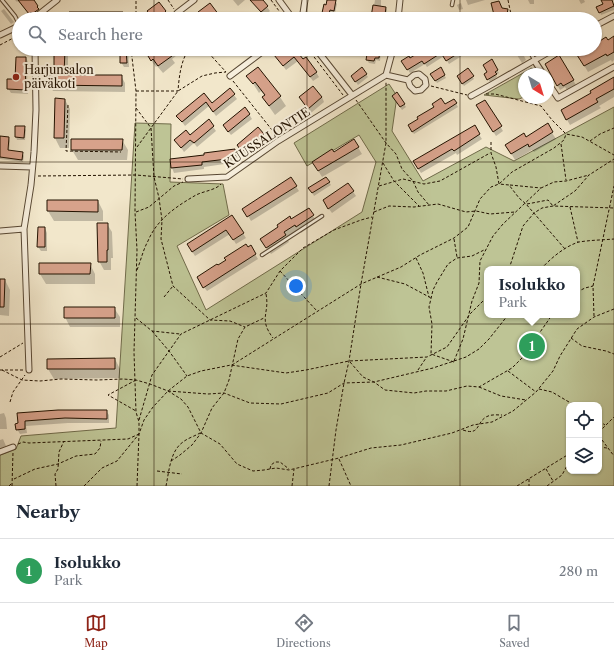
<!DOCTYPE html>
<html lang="en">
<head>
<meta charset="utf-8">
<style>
  :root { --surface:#fff; --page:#f2f2f3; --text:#1f2937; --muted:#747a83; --line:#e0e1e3; --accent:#8f2418 }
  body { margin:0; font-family:"Libre Caslon Text",serif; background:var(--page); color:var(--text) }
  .controls { position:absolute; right:12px; bottom:12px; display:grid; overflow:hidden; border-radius:8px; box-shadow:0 1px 3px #0004 }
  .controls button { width:36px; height:36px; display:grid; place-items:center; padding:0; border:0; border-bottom:1px solid var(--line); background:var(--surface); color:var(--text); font:20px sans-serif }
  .compass { position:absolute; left:518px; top:68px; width:36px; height:36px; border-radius:50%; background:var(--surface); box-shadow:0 1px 3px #0004; rotate:142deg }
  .you { position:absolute; left:296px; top:286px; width:14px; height:14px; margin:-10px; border:3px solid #fff; border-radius:50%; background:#1a73e8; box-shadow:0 0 0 6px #1a73e833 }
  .badge { display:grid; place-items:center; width:26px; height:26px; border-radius:50%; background:var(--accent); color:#fff; font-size:13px; font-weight:700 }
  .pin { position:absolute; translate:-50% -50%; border:2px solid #fff; box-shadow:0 1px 4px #0006 }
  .popup { position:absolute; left:484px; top:266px; width:96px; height:52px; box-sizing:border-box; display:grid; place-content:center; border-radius:8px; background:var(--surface); filter:drop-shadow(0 1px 3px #0005); font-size:13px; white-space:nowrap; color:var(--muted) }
  .popup b { font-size:15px; color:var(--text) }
  .popup::after { content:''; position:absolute; left:50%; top:100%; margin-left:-8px; border:8px solid transparent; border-top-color:var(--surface) }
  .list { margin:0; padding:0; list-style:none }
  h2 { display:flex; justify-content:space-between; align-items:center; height:52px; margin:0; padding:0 16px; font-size:17px }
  h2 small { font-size:13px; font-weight:400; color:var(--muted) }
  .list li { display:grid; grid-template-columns:26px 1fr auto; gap:12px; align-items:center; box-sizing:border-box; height:64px; padding:0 16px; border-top:1px solid var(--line) }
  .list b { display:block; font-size:15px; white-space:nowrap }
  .list p { margin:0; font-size:13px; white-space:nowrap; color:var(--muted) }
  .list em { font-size:13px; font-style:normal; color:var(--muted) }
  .icon { flex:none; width:22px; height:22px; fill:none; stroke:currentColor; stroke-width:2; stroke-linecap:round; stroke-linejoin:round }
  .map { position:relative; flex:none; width:614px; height:486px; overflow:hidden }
  .search { position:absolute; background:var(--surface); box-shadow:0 1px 3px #0004; left:12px; right:12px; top:12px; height:44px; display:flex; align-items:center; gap:10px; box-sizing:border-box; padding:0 14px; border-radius:22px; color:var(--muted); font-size:15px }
  .sheet { height:116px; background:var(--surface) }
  nav { display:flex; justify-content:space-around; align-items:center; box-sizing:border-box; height:56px; border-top:1px solid var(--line); background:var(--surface); font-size:11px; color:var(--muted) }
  nav a { display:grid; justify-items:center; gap:2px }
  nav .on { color:var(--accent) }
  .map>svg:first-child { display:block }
</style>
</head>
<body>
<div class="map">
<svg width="614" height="486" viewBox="0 0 614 486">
  <rect width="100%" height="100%" fill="#f2e7cb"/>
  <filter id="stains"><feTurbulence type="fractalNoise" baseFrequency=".005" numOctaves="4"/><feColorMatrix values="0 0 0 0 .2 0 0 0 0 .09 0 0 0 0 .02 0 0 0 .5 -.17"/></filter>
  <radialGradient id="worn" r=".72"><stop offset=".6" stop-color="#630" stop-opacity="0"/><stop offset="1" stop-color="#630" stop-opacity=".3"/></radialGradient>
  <path fill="#bec495" stroke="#706b4a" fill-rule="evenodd" d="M532,68L535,74H524V97L519,99L484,95Z
    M389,84L397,96L392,131L423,181L486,147L514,161L614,107V486H0V455L16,449L21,436L116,428L135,123L171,124L170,182L223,184L229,215L177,246L206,310L362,212L376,162L359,135L307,166L294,143ZM487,269H577V315H487ZM569,405H599V471H569Z"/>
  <path fill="#0003" d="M15,0H32L37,6L42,16L38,19H33L18,1L17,2Z
    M233,0H245L238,6Z
    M250,0H262L270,11L264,16Z
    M328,0L335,1L337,4L335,13H331L330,16L325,15L323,12L327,6Z
    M375,0H381V7L386,8L387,10L386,18L373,19L372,17Z
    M466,0H485L468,5Z
    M528,0H534V4H530Z
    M579,0H584L585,2L581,4Z
    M609,0H611L614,5V10L601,15L600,12Z
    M461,3L463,9L459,10L457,5Z
    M492,4L502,9L507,10L508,13V16L504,15L497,17Z
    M4,9L14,22L11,24L1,11Z
    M448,12L450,14L451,19H448L446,13Z
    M123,13L126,19H70Z
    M540,13L543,19H536L535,16Z
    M471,15L473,19H464L469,17L468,16Z
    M581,15L583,19H574Z
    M614,37V60L612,62L611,60L588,72L578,55L588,49H595V45L607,41Z
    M55,49H68V76H121L125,83V92L53,91L49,84L55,77Z
    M117,49H128L129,67H124L121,62V54H119Z
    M148,49H185L172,59L175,63L163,73L157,66L156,67L153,63L149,56L151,55Z
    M283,49H294L303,61L316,72L319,77L313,81L298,61L286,70L278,59Z
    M373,49H380L381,51L380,61L376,60L375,64L369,63L367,60L372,56Z
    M431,49H477L479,51L470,55L468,52L449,64L444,56L427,67L425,64L410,73L403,61Z
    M483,49H490L485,52Z
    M522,52L526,60L522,63L517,55Z
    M559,56L576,85L567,90L565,87L560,90L546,64Z
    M26,58L28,62L27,83L28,94L11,93L8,88L16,80Z
    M491,61L499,73L496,75L497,77L490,82L485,74L488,72Z
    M441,69L446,78L437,83L432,74Z
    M468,70L474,79L464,86L458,77Z
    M366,74L368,77L358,85L354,79Z
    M248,76L280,97L286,106L275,115L263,98L265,96L261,91L259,93Z
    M614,78V97L599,106L601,108L570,125L562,111L593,93Z
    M204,95L212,104L234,95L237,99L216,116L209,106L185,126L178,116Z
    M322,97L324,102L311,113L303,102Z
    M395,99L404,104L406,107L402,110Z
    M65,100L70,109L69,148H60L55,138Z
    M454,100L458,107L414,134L409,126Z
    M485,101L503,131L496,136L477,106Z
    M249,114L252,119L231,135L227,130Z
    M209,121L216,131L197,147L194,143L184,152L176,140L190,136Z
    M547,125L556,139L534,152L532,150L515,160L506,145L525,138Z
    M24,127L26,130L25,140H17L16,137Z
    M474,127L482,139L457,155L456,153L421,173L414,162Z
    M263,134L265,139L245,155L238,146Z
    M9,138L10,141L9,151L22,153L24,156L23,162L0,159V144Z
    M122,140L128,150L127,160H78L72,150Z
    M354,141L362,154L322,177L313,162L334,153Z
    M234,150L237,155L238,162L204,167V169L174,173L172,168L171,160Z
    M326,178L331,185L314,196L310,188Z
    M291,179L299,191L251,221L244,209Z
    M348,184L356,196L332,213L326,205Z
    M48,201H98L103,211V221H54L48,211Z
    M308,209L317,222L301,233L299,231L287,239L289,242L271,254L265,245L291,220Z
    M232,216L246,238L236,244L230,234L195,256L188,245Z
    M107,224L112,232L113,258H111V270H104L99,261Z
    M45,228L47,233V251H41L38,247Z
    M250,246L258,259L207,291L200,282L217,267Z
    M40,264H90L95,274V284H46L40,274Z
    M0,280H5L10,290L9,316L0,315Z
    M114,308L120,317V327H70L65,317Z
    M115,359L120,369V378L54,379L48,369Z
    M106,411L109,415V423H68L26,426L27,433L20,434L17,429L19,424L18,414Z
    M4,413L6,418L7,429H0V414Z
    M3,439L6,446L0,449V440Z"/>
  <path fill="#d7a28b" stroke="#231200" d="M18,0H34L38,6L37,7L39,9L32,14L31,12L29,14Z
    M250,0H263L268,6L261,12Z
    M327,0H336L334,11L330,10L329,14L322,13L324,4L326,5Z
    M601,0H612L614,6L599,13L596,7L603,4Z
    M499,1L502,8L508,9L507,14L502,13L494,15L491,3Z
    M159,2L166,11L165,12L170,19H154L147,11Z
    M210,3L222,19H204L198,12Z
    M373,5L386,7L385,15H381V19L371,17Z
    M69,12H123V19H69Z
    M614,36V52L607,56L606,54L584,66L577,55L586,49H595V44L606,37L608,40Z
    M54,49H65L64,75H122V86L48,85L49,76H54Z
    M120,49H126L127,63H120Z
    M146,49H172L169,52L172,56L158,66L153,59L151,61L148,56L150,54Z
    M282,49H295L303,59L306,57L317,72L310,77L294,57L283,66L274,55Z
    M372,49H380L379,58H375L374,61L366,60L367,54H371Z
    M428,49H465L446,61L441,53L424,64L422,61L407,70L401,61L409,56L410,58L418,53L420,54Z
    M559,55L574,80L563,86L561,83L557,86L545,64Z
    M16,57H26V65H25L26,90L7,89V79H15Z
    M492,59L498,70L495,72L497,74L487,80L484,74L487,72L483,65Z
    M258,67L281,96L269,106L262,97L265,95L255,82L253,84L246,76Z
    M362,67L367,74L355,82L351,76Z
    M441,67L445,75L435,81L430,74Z
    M468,68L474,76L462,84L457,76Z
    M614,77V89L596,99L598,102L566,120L561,110L591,93L590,91Z
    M313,86L322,97L308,109L299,97Z
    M230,88L235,94L213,112L206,102L182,122L176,116L204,93L212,103Z
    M397,92L405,104L400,107L392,96Z
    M55,98L65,99L64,138H54Z
    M441,98L445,104L454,99L457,103L412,132L408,125L418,119L417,117L434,107L432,104Z
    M485,100L502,126L493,132L476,105Z
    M245,107L250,114L228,132L223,125Z
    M209,119L214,126L194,143L190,140L181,148L174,140L186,130L190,135Z
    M548,123L553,132L529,147L528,144L511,154L505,145L524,133L526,137Z
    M475,125L480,134L454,151L452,149L418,169L413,161Z
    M15,126H25L24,138L15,137Z
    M258,127L264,134L242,152L237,145Z
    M0,136L9,137L8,150L23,152L22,160L0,157Z
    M71,139H123L122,150H71Z
    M354,139L359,147L318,171L312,162L332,149L334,152Z
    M235,149L236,158L202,162V165L171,168L170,159L204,155V153Z
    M291,177L297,186L247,217L242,209Z
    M326,177L330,182L312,193L308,188Z
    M348,183L354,191L328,209L323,200Z
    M47,200H98V212L47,211Z
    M309,208L314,215L296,227L295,225L284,232L286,235L266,248L260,239L278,227L277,225L290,216L291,219Z
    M232,215L244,233L233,240L226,230L192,252L187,244Z
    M97,223H108V250H107V262H98Z
    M38,227H45V247H37Z
    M246,244L248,247L251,245L256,254L203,288L197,277L217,264L218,265L226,260L224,258Z
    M39,263H91L90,274H39Z
    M0,279H5L4,307H0Z
    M64,307H115V318H64Z
    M115,358V369H47V359Z
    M58,410H107V419L65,418L25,421V429L16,430L15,424L18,423L17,413Z"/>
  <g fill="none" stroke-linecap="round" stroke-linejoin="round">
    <defs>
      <path id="service" d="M2,0L15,16L19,24
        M452,5L453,0
        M528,49L534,59
        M262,255L322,216"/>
      <path id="minor" d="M279,0L293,19
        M177,13L194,0
        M33,19L57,0
        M300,19L303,13L305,0
        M398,19L400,0
        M595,26L614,16
        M0,35L19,26
        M316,49L352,95
        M534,60L543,74
        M386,75L408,80L410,86L415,91L421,90L426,85L425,79L419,74L414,75L408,80
        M230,76L266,49
        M548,83L558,98L614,67
        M471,96L491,85L554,49
        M0,166L32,167
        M188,179L227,177L278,141L386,75L393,49
        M0,231L24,229
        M29,370L24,229L31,185L34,152L36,110L35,49
        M0,452L13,447"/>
    </defs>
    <use href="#service" stroke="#574733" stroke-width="4.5"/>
    <use href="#minor" stroke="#574733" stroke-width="7"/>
    <path stroke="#231200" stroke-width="1" stroke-dasharray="3 2" stroke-linecap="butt" d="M168,0L174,9
      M271,0L285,19
      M508,0L512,19
      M136,19V0
      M0,45L19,35
      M205,49L226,72
      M308,49L343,95
      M233,81L276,135
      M431,86L467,95
      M136,91H178C179,77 181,60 189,49
      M486,94H495L541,106L552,120L566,134L582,137L614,155
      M356,100L386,143L396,154L402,169L413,181L418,192L429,205
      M68,105L66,151L121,152
      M136,108L151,128L154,177L159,198L162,220L161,239L173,286L210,320L230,321L245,327
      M590,141L600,134L614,128
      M491,142V153L496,167L499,184L509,185L519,198L526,204L565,249
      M561,144L566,180
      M137,147L178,91L202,76L215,73L226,72
      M383,163L394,181L419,206
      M38,176L136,175L183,179
      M510,185L541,188
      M379,186L403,179L424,184L440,181L490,153
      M527,204L548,200L553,206L575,191L589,175L614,159
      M570,207L578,242
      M136,212L149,207L174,186L183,182
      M374,212L389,206L414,207L438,204L466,212L476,211L490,214L515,212
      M454,239L457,257
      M416,258L423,273L429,297
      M509,269L523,226L534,213L542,208L553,206L614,208
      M541,269C550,259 565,246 579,242C591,240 603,240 614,239
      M137,270C141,260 143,250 148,241C157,219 177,206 196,195C204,191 216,190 221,184
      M280,271L317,311
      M377,277L405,284L431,298
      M577,292L585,288L593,286
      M266,294C270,314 258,318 273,338
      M164,297L173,286
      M594,316L593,286L614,186
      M136,318L152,331L180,334
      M152,331L169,351L187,376
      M571,338L582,346L606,351L614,354
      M0,357L23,343
      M454,361L463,339L472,301L479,283L480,261L493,236L503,224L541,188L554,182L566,181L589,175
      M350,362L363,377L374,382L385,390L414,393L426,391H446L467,386L479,387L512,368L522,358L552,315
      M454,362L431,354L432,324L429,307L433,290L437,282L448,264L457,258L472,256L484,250
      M232,365L361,284L401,267L420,255L454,238L468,227L480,199L491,187L499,184L512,172L554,148L564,140L566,134
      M0,370H23
      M2,370L22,380L40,381L61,379L97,380L123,379L136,380L150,384L168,391L181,399L188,407L201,433L220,444L237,464L253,471L264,470L276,468L289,470L339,458L371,448L401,445L452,433L473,425L492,422L513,411L536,392L553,371L560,356L577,329L594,317L614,309
      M418,370L426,358
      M508,371L536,392
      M136,380L108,395L136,411
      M479,387L501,396L526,400
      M539,389L552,392L569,402L577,405
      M168,391L208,394L224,393L250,403L281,404L328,393L344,383L374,382L433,368L466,357L479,349L489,339L508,315
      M10,402L13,392L25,375
      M139,420L152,375L181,334L266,293L280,271L303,248L334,230L361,220L372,217
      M599,421L605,425
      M463,430C480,436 476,423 486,417C491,414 497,415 502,415
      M599,432L614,417
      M599,436L614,456
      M18,444L23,442L29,443L128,439L139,434
      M599,447L607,448
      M339,459L351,486
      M171,461L180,455L192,445L201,433L212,408L224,393L229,380L238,339L245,327L264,318
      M270,469L271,465L275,462H280L289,469
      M546,469L553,481
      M157,471L182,474
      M14,479L35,469L58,464L76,456L95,454L100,448L101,441
      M529,479V486
      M9,486L12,483
      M12,486L13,452
      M56,486L55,474L58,469L59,452L64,441
      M84,486L102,468L117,461L139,434V422L136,412L134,352L137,250L135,212L136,91L131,49
      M137,486L139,434L144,420L153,407L168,391L187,376L201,371L231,365L286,373L306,370L349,361L427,357L447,347L470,314L487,297
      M166,486C169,472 170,451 183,442C188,438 195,436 200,433
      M292,486L294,469
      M329,486L336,430L344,383L349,361L361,284L386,143V82
      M517,486L569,454
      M547,486L562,475L569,462"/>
    <use href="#service" stroke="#f7efdd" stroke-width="2.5"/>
    <use href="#minor" stroke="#f7efdd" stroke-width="5"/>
  </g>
  <path fill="none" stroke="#231200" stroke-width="1" stroke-opacity="0.55" d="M154,0V19M307,0V19M460,0V19M154,49V486M307,49V486M460,49V486M0,162H614M0,324H614"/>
  <circle fill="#8f2418" stroke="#f7efdd" stroke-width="1.5" cx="16" cy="77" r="4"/>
  <g text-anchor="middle" stroke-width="4" stroke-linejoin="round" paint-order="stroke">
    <g font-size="12" fill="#231200" stroke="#f7efdd" text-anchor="start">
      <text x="24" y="74">Harjunsalon<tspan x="24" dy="14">päiväkoti</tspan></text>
    </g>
    <g font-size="12" fill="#231200" stroke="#f7efdd">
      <text transform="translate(267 138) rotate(-33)" y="4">KUUSSALONTIE</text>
    </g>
  </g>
  <rect width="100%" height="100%" filter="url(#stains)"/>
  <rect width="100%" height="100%" fill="url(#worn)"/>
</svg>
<div class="controls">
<button><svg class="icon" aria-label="locate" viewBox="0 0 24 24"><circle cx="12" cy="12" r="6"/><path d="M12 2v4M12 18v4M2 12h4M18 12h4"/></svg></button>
<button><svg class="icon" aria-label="layers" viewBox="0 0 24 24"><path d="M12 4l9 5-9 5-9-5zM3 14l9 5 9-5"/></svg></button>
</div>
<svg class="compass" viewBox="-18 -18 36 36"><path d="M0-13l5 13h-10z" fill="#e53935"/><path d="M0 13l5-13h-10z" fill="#747a83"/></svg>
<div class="you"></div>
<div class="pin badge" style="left:532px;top:346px;background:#2e9e5b">1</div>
<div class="popup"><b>Isolukko</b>Park</div>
<div class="search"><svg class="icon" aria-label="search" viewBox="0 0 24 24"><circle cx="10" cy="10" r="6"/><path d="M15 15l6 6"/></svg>Search here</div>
</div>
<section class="sheet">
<h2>Nearby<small></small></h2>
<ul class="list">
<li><span class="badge" style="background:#2e9e5b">1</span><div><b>Isolukko</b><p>Park</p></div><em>280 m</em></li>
</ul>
</section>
<nav>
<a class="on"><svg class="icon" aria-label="map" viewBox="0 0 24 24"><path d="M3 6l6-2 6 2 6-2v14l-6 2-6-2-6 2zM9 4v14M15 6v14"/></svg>Map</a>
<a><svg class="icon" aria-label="directions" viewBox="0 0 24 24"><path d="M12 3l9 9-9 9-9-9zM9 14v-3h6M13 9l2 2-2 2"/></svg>Directions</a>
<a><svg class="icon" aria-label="saved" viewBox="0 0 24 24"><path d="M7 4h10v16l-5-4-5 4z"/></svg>Saved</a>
</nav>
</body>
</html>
